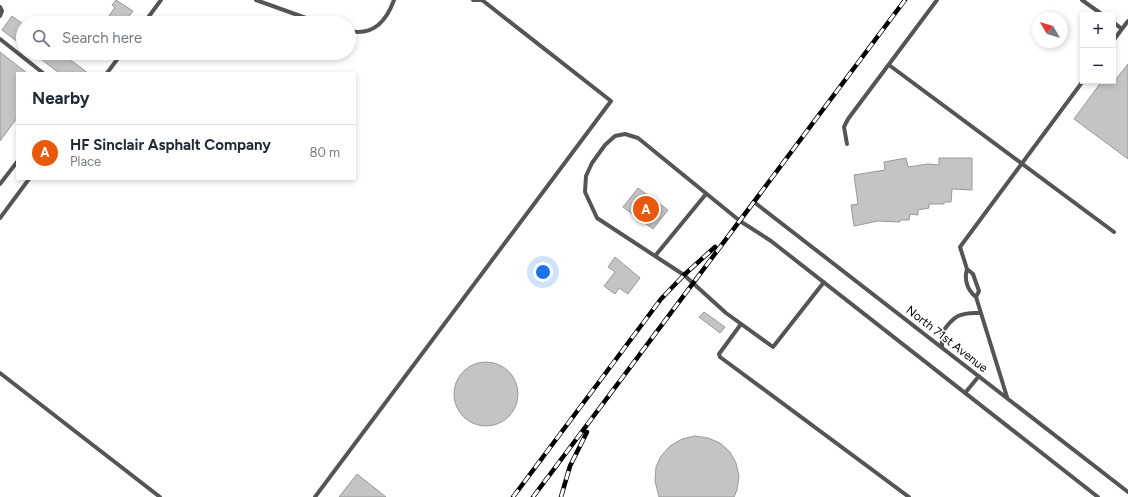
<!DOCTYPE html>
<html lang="en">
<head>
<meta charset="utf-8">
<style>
  :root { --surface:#fff; --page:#f6f6f7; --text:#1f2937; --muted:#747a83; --line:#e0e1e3; --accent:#ea580c }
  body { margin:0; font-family:Figtree,sans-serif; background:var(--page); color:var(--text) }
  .controls { position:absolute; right:12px; top:12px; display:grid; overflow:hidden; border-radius:0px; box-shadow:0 2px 6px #0003 }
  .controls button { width:36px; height:36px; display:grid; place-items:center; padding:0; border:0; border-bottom:1px solid var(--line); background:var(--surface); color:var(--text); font:20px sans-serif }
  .compass { position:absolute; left:1032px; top:12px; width:36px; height:36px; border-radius:50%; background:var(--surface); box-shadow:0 2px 6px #0003; rotate:308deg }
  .you { position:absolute; left:543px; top:272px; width:14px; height:14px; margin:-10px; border:3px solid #fff; border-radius:50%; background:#1a73e8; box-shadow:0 0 0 6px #1a73e833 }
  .badge { display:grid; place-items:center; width:26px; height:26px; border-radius:50%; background:var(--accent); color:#fff; font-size:13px; font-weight:700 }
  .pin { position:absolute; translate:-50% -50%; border:2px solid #fff; box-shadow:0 1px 4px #0006 }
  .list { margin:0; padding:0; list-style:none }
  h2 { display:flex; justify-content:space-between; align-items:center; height:52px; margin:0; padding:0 16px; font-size:17px }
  h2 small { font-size:13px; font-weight:400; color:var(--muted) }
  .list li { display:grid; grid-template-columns:26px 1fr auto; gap:12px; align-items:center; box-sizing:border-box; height:56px; padding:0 16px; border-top:1px solid var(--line) }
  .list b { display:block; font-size:15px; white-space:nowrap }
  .list p { margin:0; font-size:13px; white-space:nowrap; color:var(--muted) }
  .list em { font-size:13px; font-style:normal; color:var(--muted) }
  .icon { flex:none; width:22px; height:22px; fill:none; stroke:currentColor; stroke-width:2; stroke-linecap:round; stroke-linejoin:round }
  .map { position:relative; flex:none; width:1128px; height:497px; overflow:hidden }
  .search { position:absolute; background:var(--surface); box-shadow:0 2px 6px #0003; left:16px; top:16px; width:340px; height:44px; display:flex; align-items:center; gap:10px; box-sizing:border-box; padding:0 14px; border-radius:22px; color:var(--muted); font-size:15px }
  .panel { position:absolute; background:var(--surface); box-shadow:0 2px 6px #0003; left:16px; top:72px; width:340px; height:108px; border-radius:0px }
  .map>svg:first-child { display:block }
</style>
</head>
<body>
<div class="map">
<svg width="1128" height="497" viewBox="0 0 1128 497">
  <rect width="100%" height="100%" fill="#fff"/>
  <path fill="#c4c4c4" stroke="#999" d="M116,0L133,11L124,23H110L106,20L115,7L112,5Z
    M12,16L23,24V46L2,30Z
    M0,52L27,73H17V118L0,141Z
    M33,53H61L88,73H59Z
    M1128,64V159L1074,119L1102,81H1108L1112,84Z
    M906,158L908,167L928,164L939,165V158H972V190L952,189L951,202H944V204H929V208L918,210V215L910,214L909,220H900V222L878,221L854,226L851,205L858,204L854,175L885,170L884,162Z
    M638,188L668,210L653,229L623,207Z
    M615,257L640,278L628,294L619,288L615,294L604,286L615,272L608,267Z
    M704,312L725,327L720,333L699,317Z
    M454 394a32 32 0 1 1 64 0a32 32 0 1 1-64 0Z
    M695,436L708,438L720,443L730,452L736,463L739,476L737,490L734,497H659L655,481L656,467L661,456L670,446L682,439Z
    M357,474L386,497H339Z"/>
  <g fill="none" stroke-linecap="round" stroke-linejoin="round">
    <path stroke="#555" stroke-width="4" d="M256,0L320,23
      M1082,0L1103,15
      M0,7L2,11L0,16
      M1113,22L1122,29
      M144,23L161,0
      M349,31C373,36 386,22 394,0
      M0,39L43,73
      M1113,41L1128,21
      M889,65L1114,232
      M107,73L122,53
      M847,144L844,127L848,119L937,0
      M0,184L17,162
      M754,202L1128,492
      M0,218L29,179
      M655,256L706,194
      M967,269C964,279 967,290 976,297L1007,397
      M824,282L773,347L726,313L684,275L597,218L585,192L586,176L592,163L605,145L615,136L625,134L638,138L740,221L771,241L1098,497
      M976,297L979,291L973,274L967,269L960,247L1083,81
      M741,324L719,354L720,357L909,497
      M942,348V333C953,316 960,312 980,313
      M0,373L160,497
      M965,393L979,376
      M315,497L611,101L482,0H473"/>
    <defs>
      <path id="rail" d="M513,497L661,299L684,275L715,247
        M533,497L905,0
        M561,497L570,466L587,432"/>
    </defs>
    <use href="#rail" stroke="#000" stroke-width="4.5"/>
    <use href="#rail" stroke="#fff" stroke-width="3" stroke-dasharray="9" stroke-linecap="butt"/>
  </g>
  <g text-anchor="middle" stroke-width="3" stroke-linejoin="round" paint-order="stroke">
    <g font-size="12" fill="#000" stroke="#fff">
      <text transform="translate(947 339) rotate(38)" y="4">North 71st Avenue</text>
    </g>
  </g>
</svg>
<div class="controls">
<button>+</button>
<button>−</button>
</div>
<svg class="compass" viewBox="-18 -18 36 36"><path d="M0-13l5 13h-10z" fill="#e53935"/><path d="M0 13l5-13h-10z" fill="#747a83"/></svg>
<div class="you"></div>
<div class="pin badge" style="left:646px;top:209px">A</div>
<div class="search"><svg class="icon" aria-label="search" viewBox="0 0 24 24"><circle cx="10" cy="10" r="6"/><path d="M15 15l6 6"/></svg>Search here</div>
<section class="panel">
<h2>Nearby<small></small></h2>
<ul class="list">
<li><span class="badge">A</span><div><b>HF Sinclair Asphalt Company</b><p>Place</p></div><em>80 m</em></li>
</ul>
</section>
</div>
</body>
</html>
